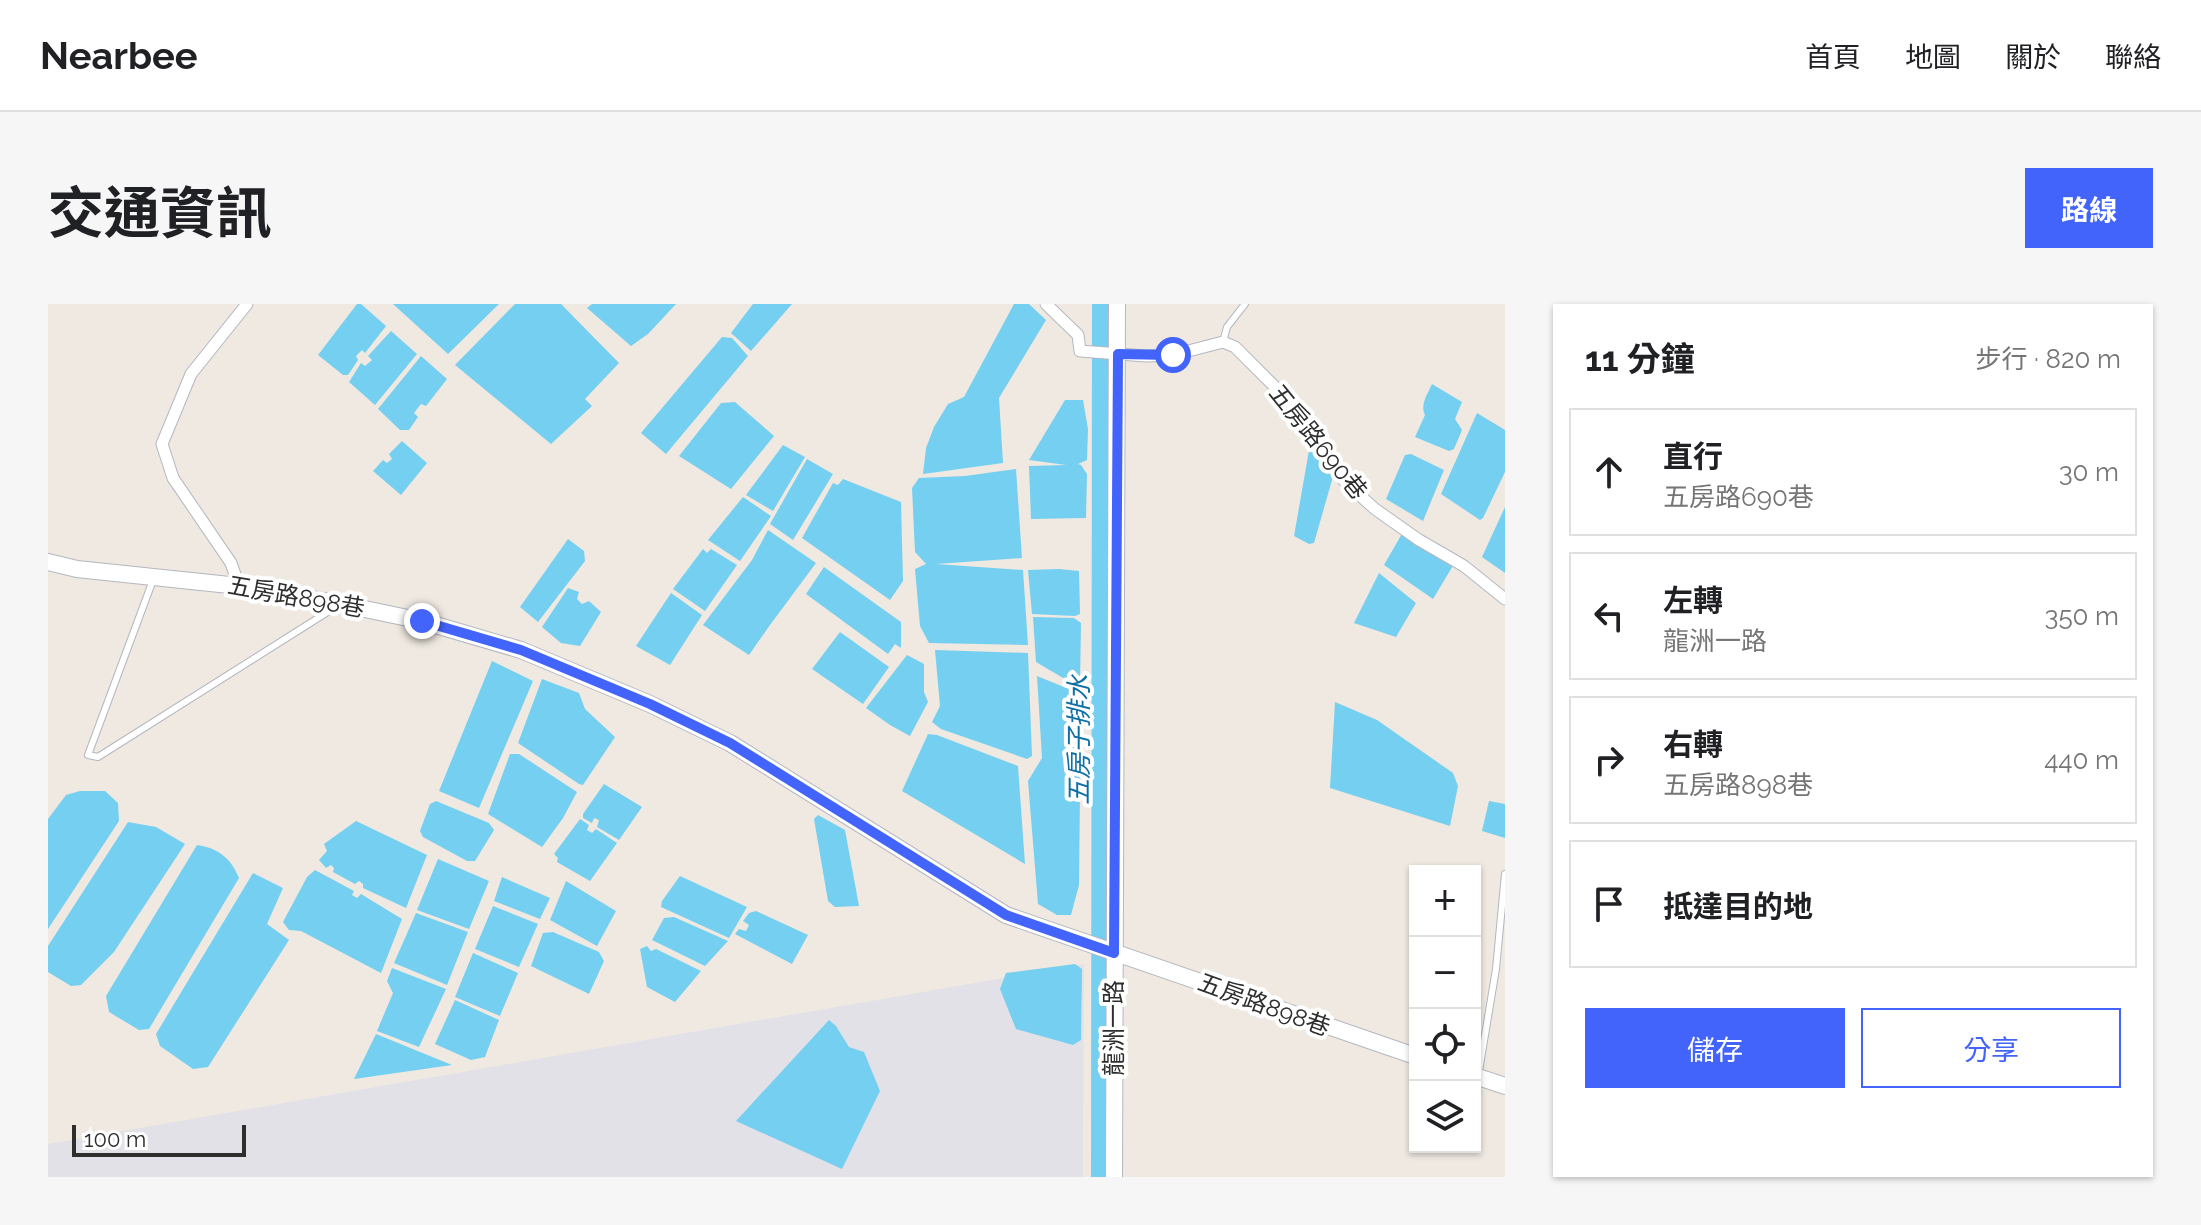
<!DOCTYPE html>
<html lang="zh-TW">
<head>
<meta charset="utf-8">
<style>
  :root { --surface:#fff; --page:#f6f6f6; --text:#202124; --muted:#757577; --line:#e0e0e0; --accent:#4264fb }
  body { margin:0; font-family:Raleway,"Noto Sans TC",sans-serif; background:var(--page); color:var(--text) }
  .controls { position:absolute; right:24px; bottom:24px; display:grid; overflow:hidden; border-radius:0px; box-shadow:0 2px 6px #0004 }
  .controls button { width:72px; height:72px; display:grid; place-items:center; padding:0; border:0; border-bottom:2px solid var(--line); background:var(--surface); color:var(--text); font:40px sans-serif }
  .scale { position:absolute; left:24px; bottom:20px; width:174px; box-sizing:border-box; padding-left:8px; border:4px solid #2e2e2e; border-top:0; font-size:22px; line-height:28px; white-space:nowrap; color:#2e2e2e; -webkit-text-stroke:6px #fff; paint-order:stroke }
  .stop { position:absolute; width:24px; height:24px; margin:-18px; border:6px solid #4264fb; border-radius:50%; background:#fff }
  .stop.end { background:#4264fb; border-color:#fff; box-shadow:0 2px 8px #0008 }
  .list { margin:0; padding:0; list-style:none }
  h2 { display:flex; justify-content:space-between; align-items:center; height:104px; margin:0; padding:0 32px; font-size:34px }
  h2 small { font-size:26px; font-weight:400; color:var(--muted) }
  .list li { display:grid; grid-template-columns:52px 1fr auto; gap:24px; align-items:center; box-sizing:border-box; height:128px; margin:0 16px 16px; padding:0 16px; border:2px solid var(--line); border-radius:0px }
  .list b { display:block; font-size:30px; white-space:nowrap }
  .list p { margin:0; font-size:26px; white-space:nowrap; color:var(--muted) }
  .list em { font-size:26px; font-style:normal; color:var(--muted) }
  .actions { display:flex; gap:16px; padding:24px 32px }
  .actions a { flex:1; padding:18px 0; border:2px solid var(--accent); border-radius:0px; text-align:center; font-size:28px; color:var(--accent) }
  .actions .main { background:var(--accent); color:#fff }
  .icon { flex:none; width:44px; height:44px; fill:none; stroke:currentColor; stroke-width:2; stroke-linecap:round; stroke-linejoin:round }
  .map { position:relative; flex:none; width:1457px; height:873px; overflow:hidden; border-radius:0px }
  header { display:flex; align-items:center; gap:48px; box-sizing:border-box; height:112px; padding:0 40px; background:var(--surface); border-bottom:2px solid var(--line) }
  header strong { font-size:38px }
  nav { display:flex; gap:44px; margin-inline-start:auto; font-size:28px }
  .intro { display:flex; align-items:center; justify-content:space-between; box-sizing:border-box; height:192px; padding:0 48px }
  h1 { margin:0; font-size:56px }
  .button { padding:20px 36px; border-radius:0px; background:var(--accent); color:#fff; font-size:28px; font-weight:700 }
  main { display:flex; gap:48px; padding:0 48px }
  aside { flex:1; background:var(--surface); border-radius:0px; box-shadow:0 2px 6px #0004 }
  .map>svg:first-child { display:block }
</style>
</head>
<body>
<header>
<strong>Nearbee</strong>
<nav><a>首頁</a><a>地圖</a><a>關於</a><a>聯絡</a></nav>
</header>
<div class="intro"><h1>交通資訊</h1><a class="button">路線</a></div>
<main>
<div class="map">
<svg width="1457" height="873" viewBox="0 0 1457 873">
  <rect width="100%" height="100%" fill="#efe9e1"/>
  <path fill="#e3e1e8" d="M1036,660L1035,873H0V840Z"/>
  <path fill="#75cff0" d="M309,0H313L338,22L317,49L314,46L308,52L310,56L300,71H295L270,51Z
    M345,0H451L400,50Z
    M467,0H513L571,59L537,95L544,102L503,140L407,61Z
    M544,0H628L600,30L583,42L539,4Z
    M705,0H744L703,47L683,29Z
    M966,0H981L998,16L951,94L955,159L875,170L878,144L886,123L900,100L916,93Z
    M1044,0H1065L1064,873H1043Z
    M343,27L369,50L327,101L301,78L313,59L317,62L324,56L320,52Z
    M674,33L684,34L700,52L618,150L593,129Z
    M373,52L399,75L378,102L373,100L366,109L370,113L361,126H352L330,105Z
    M1384,80L1414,98L1407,115L1414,126L1406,145L1401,147L1367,133L1377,111C1372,101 1379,91 1384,80Z
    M1017,96H1035L1040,125L1039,156L1030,160L1033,161L1039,170L1038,214L983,215L981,162L1018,161L981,156Z
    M687,98L726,132L683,185L631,152L673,99Z
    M1429,109L1457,126V168L1435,214L1432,216L1393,190Z
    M1263,135L1286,169L1266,239L1261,240L1246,232Z
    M354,137L379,159L353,191L325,167L335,156L339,159L344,155L341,150Z
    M735,141L757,153L725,207L698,191Z
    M1363,150L1396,166L1375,217L1338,195L1357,151Z
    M759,155L785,170L745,236L722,220Z
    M968,165L974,254L888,260L975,266L980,341L881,339L872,322L867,265L878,260L867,248L864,184L871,174L917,172Z
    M795,175L853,198L855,277L842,296L754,234L785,179L790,181Z
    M695,193L723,212L692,257L660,236Z
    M1457,203V269L1434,253Z
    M720,226L768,259L722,321L701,351L655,321L704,256Z
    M1355,228L1406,260L1385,295L1336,261Z
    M520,235L536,247L537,257L490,318L472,303Z
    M655,245L659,249L663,245L689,261L657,307L625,285Z
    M776,263L853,318V344L847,340L840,350L758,290Z
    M1011,265L1031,267L1032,310L1027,312L984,310L980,266Z
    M1331,269L1368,299L1348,333L1306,319Z
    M520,284L531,288L529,295L534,300L541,297L553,308L532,342L513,339L494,323Z
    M623,289L654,311L622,361L588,342Z
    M985,313L1026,314L1033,319L1032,380L1027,381L988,358Z
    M792,328L841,363L815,400L764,365Z
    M887,346L980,349L984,452L979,455L893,425L884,418L892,402Z
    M859,351L876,360V388L880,398L862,432L842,421L818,404Z
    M444,357L485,377L431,504L391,487Z
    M989,372L1033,390L1031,581L1023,611H1009L990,600L980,477L994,454Z
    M494,375L531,389L537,405L567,433L535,481L531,480L470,439Z
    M1287,398L1329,416L1405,469L1410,482L1402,522L1282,484Z
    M880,430L889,431L970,462L977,560L854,487Z
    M462,450H471L529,488L515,514L494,543L440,510Z
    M556,480L594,503L571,536L549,523L551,516L546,514L544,519L535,514V510Z
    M32,487H57L70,499L71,517L0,625V515L18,491Z
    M388,497L441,519L446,526L427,557H419L375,533L372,527L382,500Z
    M1441,497L1457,500V534L1434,527Z
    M770,511L797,526L811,602L787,603L780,597L766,515Z
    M532,515L541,521L539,526L544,529L548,525L569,539L542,577L509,558L510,554L506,550Z
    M308,517L379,551L358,604L315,584V580L311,577L307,580L285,568L286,564L283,561L278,564L271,556L279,547L276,540Z
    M80,518L108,523L137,540L66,648L33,681L23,682L0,668V642Z
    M149,541C170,544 183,554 191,574L101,725L91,726L61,708L58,692Z
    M390,555L441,577L421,625L369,606Z
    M267,566L306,587L304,591L309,594L313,590L354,615L333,669L253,627L241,626L235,618L259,573Z
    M205,569L235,584L219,620L241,636L160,763L145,765L112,742L108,730Z
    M632,572L699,603L681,634L613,603L614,597Z
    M454,573L502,594L492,615L446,597Z
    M518,577L568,607L549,642L502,616Z
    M445,602L490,620L471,663L427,645Z
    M708,607L760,631L744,660L687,630L691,625L698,627L701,621L695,617L701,609Z
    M368,609L420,628L399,681L346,659Z
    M626,613L680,637L657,662L604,636L616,614Z
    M505,628L551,648L556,657L541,690L483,662L495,629Z
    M599,642L603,647L608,645L653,667L627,698L599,683L592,645Z
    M425,649L470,669L452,712L407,693Z
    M1027,660L1034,665L1033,736L1025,741L968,725L952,685L958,669Z
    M344,664L398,685L371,743L329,727L345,689L339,677Z
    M407,696L451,716L437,753L423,756L387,740Z
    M781,716L788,722L801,743L816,748L832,787L794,865L688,817Z
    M328,730L404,761L306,775Z"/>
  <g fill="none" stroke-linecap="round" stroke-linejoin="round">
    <defs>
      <path id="lane" d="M1175,38L1179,23L1197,0
        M105,276L40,451L50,453L286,304
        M1430,773L1448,665L1457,570"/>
      <path id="street" d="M998,0L1030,31L1032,47L1098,52L1125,51L1175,38L1187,43L1249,105L1260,128L1297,178L1327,205L1371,236L1416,262L1457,295
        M191,282L183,259L125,174L114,140L143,70L199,0"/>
      <path id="secondary" d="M0,258L29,265L191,282L293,300L374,317L473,346L602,400L682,439L958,611L1367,752
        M1427,772L1457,782
        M1066,873L1069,0"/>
    </defs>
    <use href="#lane" stroke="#b4b7c1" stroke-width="8"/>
    <use href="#street" stroke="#b4b7c1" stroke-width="13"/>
    <use href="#secondary" stroke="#b4b7c1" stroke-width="18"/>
    <use href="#lane" stroke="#fff" stroke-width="6"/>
    <use href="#street" stroke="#fff" stroke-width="11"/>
    <use href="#secondary" stroke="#fff" stroke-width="16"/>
  </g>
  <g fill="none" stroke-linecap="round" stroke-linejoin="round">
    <path stroke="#4264fb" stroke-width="10" d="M374,317L473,346L602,400L682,439L958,611L1066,649L1070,50L1125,51"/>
  </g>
  <g text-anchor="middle" stroke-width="8" stroke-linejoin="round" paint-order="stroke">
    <g font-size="24" fill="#2e2e2e" stroke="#fff">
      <text transform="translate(1270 138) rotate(51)" y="8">五房路690巷</text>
      <text transform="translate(248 293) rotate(10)" y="8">五房路898巷</text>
      <text transform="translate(1216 701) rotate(20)" y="8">五房路898巷</text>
      <text transform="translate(1066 724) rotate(-90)" y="8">龍洲一路</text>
    </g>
    <g font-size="26" font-style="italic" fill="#0d6fa3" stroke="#fff">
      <text transform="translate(1031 436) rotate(-90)" y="9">五房子排水</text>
    </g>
  </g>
</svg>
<div class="controls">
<button>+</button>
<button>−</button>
<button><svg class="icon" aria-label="locate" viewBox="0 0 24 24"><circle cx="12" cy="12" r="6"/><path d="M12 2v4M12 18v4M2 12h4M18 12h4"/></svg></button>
<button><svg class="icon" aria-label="layers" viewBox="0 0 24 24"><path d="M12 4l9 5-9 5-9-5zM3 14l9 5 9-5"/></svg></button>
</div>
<div class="scale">100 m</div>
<div class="stop" style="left:1125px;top:51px"></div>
<div class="stop end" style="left:374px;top:317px"></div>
</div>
<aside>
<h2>11 分鐘<small>步行 · 820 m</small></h2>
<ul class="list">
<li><svg class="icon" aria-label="ahead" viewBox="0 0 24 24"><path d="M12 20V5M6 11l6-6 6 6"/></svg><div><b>直行</b><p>五房路690巷</p></div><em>30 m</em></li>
<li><svg class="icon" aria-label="left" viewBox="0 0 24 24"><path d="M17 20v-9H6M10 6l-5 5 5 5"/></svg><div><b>左轉</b><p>龍洲一路</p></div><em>350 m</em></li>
<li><svg class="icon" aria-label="right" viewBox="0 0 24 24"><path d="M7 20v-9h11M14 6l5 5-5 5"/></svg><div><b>右轉</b><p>五房路898巷</p></div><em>440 m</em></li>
<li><svg class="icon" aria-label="arrive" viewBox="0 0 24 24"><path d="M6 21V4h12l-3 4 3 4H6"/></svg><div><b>抵達目的地</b></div></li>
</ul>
<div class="actions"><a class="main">儲存</a><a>分享</a></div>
</aside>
</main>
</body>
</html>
